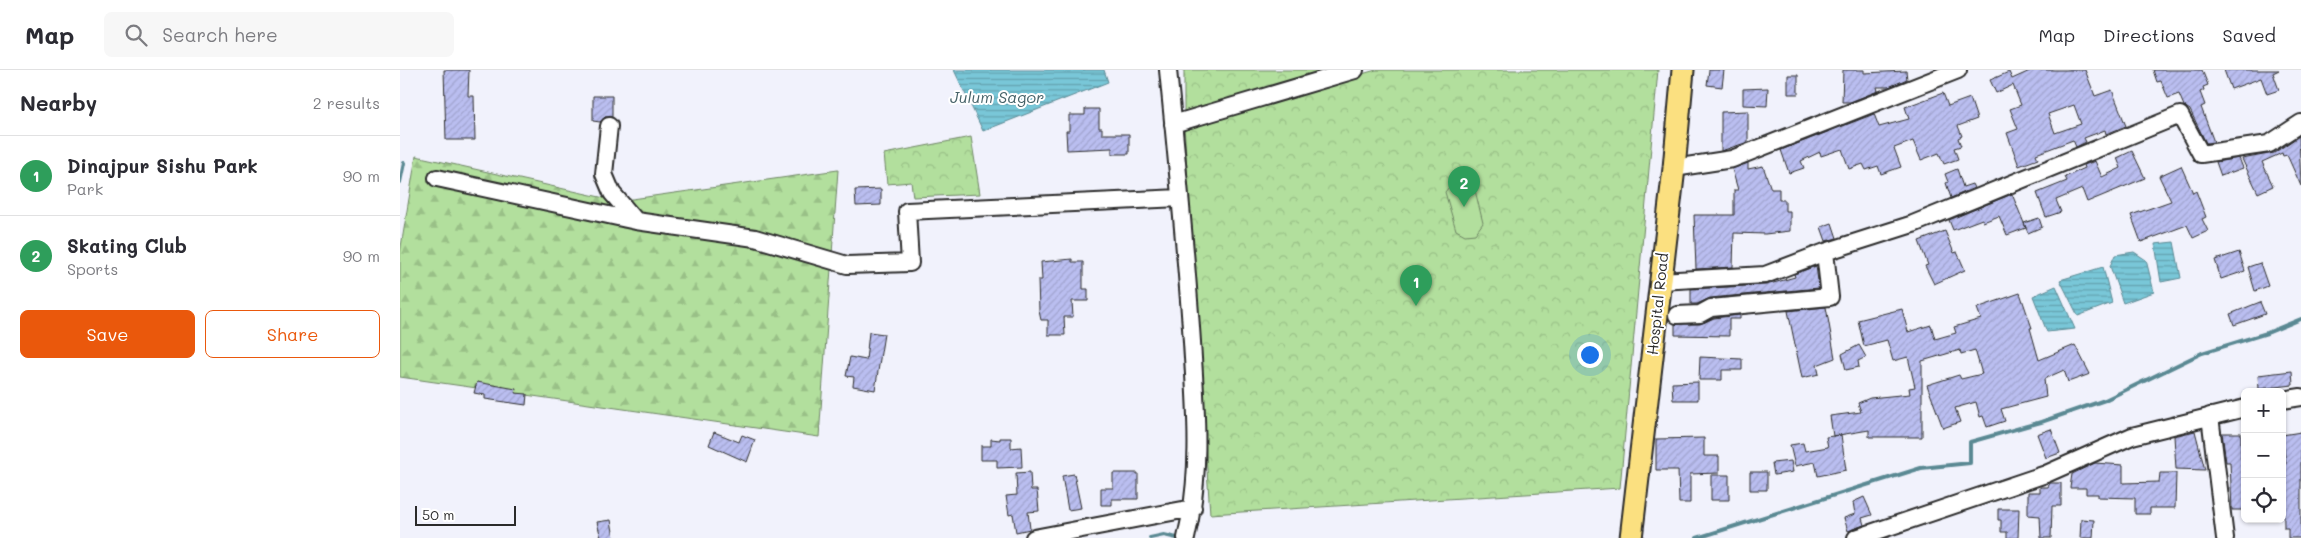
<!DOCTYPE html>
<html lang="en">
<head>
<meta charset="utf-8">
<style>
  :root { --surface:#fff; --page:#f7f7f7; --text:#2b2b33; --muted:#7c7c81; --line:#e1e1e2; --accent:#ea580c }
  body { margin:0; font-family:Mali,sans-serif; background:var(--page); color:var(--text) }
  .controls { position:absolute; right:15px; bottom:15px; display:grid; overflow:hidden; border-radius:8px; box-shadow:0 1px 4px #0004 }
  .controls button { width:45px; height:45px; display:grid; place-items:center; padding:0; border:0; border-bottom:1px solid var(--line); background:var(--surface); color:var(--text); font:25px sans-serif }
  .scale { position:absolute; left:15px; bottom:12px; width:101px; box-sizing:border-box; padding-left:5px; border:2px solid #2b2b2b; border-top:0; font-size:14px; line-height:18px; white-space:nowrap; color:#2b2b2b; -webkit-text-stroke:4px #fff; paint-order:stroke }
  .you { position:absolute; left:1189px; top:284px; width:18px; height:18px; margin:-12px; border:4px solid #fff; border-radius:50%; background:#1a73e8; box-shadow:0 0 0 8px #1a73e833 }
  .badge { display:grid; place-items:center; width:32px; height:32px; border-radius:50%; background:var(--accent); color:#fff; font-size:16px; font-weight:700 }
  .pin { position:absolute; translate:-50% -41px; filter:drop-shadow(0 1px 2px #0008) }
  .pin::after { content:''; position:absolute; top:26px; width:18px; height:15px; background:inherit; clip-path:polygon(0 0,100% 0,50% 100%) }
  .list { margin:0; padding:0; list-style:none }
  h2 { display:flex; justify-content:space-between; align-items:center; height:65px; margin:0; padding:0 20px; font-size:21px }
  h2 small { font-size:16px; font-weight:400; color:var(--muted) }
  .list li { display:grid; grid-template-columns:32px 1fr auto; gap:15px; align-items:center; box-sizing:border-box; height:80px; padding:0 20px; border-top:1px solid var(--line) }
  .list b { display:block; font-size:19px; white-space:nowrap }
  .list p { margin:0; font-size:16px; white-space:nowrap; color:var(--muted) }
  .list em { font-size:16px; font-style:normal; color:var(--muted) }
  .actions { display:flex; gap:10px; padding:15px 20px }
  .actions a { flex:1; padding:11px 0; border:1px solid var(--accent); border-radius:8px; text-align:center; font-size:18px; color:var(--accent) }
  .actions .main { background:var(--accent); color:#fff }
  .icon { flex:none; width:28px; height:28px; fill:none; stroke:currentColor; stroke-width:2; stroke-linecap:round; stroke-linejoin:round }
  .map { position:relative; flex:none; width:1901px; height:468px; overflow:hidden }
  header { display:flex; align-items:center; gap:30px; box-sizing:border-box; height:70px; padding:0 25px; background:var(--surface); border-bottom:1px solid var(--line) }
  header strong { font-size:24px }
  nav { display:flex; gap:28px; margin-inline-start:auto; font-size:18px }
  .search { width:350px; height:45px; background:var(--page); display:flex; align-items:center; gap:12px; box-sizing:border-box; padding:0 18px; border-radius:8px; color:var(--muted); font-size:19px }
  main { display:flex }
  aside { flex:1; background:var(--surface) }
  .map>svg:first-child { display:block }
</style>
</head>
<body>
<header>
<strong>Map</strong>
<div class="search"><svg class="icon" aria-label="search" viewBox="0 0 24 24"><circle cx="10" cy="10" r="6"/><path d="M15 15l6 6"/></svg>Search here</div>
<nav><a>Map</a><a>Directions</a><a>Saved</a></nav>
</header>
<main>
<aside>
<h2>Nearby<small>2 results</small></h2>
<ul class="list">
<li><span class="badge" style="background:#2e9e5b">1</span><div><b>Dinajpur Sishu Park</b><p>Park</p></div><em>90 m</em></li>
<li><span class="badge" style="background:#2e9e5b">2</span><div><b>Skating Club</b><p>Sports</p></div><em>90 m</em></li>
</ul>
<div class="actions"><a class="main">Save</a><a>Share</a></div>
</aside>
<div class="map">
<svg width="1901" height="468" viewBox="0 0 1901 468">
  <defs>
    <pattern id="forest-firs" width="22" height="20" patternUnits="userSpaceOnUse" patternTransform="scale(1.25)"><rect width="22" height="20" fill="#b2df9d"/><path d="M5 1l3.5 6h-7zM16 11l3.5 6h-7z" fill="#99c087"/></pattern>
    <pattern id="park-crowns" width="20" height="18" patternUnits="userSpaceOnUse" patternTransform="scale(1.25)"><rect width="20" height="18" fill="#b2df9d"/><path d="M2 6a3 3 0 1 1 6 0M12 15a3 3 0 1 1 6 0" fill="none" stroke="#99c087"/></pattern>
    <pattern id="water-rules" width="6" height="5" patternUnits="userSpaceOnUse" patternTransform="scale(1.25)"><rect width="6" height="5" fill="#79c7d8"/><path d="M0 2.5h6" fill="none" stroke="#63a2af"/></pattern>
    <pattern id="building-hatch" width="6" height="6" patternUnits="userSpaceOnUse" patternTransform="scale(1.25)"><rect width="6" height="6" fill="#babef0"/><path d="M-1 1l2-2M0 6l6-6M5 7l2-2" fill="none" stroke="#a0a3ce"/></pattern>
  </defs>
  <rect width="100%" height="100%" fill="#f1f2fc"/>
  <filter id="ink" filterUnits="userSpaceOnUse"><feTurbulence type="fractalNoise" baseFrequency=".02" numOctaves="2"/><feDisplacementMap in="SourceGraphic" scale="10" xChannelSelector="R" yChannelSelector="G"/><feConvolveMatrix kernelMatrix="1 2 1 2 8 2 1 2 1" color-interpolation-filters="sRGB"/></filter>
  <g filter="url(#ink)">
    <path fill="url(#forest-firs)" stroke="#6e8564" d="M16,86L218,131L438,100L419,367L0,307V183Z"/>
    <path fill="url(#park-crowns)" stroke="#6e8564" d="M784,0H947L784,53Z
      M976,0H1258L1220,418L810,444L784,55Z
      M571,67L580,124L513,127L511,112L487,114L484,84Z"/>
    <path fill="#b2df9d" stroke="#6e8564" d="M1062,108L1073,112L1083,153L1075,164L1065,165L1056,160L1045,122L1052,113Z"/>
    <path fill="url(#water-rules)" stroke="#5a8993" d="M554,0H704L708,12L583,61Z
      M1774,172L1781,208L1761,212L1755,174Z
      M1734,182L1746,190L1754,222L1723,233L1710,196L1715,185Z
      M1703,197L1712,233L1678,246L1660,210Z
      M1656,216L1675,259L1647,262L1633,226Z"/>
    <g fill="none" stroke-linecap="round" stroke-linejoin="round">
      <path stroke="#5a8993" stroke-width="4" d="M0,112L4,93
        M750,468L764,465L777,468
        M1297,468L1521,398L1570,393V372L1641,352L1705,330L1802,283L1867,263L1901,249"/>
    </g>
    <path fill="url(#building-hatch)" stroke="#2b2b2b" fill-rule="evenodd" d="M44,0H69L68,26H74L75,70H46Z
      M1309,0H1324L1322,17L1307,15Z
      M1443,0H1464V3L1506,1L1507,9L1489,17H1477L1478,21L1450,32H1442Z
      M1632,0H1685L1695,26L1712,20L1726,56L1706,64L1705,60L1684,68L1686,72L1676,77L1673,70L1636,84L1638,89L1619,96L1607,63L1618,59L1610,39L1621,35L1613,15L1596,23L1590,10L1609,2L1612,9ZM1674,35L1681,54L1655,63L1648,44Z
      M1753,0H1802L1808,15L1803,17L1804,20L1800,22L1805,35L1801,37L1814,72L1806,73L1790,40L1784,36L1779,24L1768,28L1761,11L1757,12Z
      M1824,0H1879L1873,3L1879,20L1867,24L1861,8L1831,19Z
      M1388,5H1398V24H1388Z
      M1368,18L1367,36L1343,35V19Z
      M1543,23L1548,36L1570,28L1577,49L1558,56L1562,66L1558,68L1561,76L1554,78L1558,89L1544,94L1539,83L1521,90L1513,71L1494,78L1501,97L1481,104L1478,96L1466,100L1463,94L1449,99L1442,79L1421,86L1420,82L1401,91L1404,98L1389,103L1381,80L1474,44L1479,57L1509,49L1505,37Z
      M193,26H212V47H205L200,52L193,51Z
      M685,39H699V58H702V64H729V84H712V78L667,80L666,61H669V45H685Z
      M1348,41V72L1321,81V42Z
      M1899,66L1901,116L1887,85L1883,86L1882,83L1862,92L1873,116L1858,123L1842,89L1874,83Z
      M1732,81L1745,108L1687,132L1682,119L1656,130L1661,142L1646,147L1637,123L1667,111L1665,107L1685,98L1684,95L1695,91L1702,107L1721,98L1717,88Z
      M1839,88L1843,98L1821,106L1816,92Z
      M1348,93V99L1363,96L1371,119H1379V130H1385V141H1390V161L1365,164L1334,163L1333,197L1296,199L1294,145H1334V120H1338L1332,99Z
      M1781,96L1793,123L1796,121L1806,147L1802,149L1808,161L1793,168L1787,155L1741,172L1731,145L1771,131L1759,106Z
      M1557,99L1563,117L1572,114L1574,118L1551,128L1546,113L1548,112L1545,104Z
      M481,119V135L456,136L455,120Z
      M1612,124L1626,158L1607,165L1599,146L1583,152L1582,149L1553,160L1549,150Z
      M1639,148L1642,157L1628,163L1624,153Z
      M1432,153L1437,168L1426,171L1421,157Z
      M1545,161L1554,183L1557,182L1565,200L1534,214L1525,196L1528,195L1519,171Z
      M1839,182L1845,201L1821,209L1815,190Z
      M672,189V192H683V219H688V231H672L673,247H664L665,265H648V250H641L639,241L638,210H642L641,192Z
      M1860,193L1868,216L1855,221L1848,197Z
      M1416,196L1419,218L1310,228L1297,234H1291V219L1366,215L1395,207L1394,204Z
      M1620,223L1632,258H1630L1639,290L1675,275L1690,304L1668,312L1664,300L1644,309L1646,327L1601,339L1605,351L1587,357L1583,346L1580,347L1576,332L1555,338L1560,352L1543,358L1527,315L1559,305L1561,309L1582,304L1575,280L1561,284L1560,280L1522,291V367H1469V360L1433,366L1430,346L1461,342L1458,333L1470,328L1510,324L1509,318L1515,317L1508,287L1493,291L1487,270L1464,276L1458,250L1502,239L1508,262L1531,255L1535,269L1556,263L1554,257L1581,249L1577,238Z
      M1860,232L1865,244L1834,255L1830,244Z
      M1426,237L1435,288L1417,295L1419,304L1402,308L1388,241Z
      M1340,245V249H1329V266L1275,265V254H1300L1314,248Z
      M469,262L484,264L475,320L453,316L454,307L446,306L450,287L466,290Z
      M1459,275L1466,287L1458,291L1459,297L1446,300L1442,284Z
      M1300,287L1342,289V300H1322V310H1299Z
      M1892,301L1893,315L1859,319L1858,305Z
      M77,312L116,319L115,323L127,324L126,335L85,329V325L74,323Z
      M1298,312V330H1273L1272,313Z
      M1651,359L1660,383L1646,388L1637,364Z
      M1795,361L1805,400L1776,399L1774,366Z
      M314,362L339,372L342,365L355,370L347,392L309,375Z
      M1901,362V468H1888V458H1884L1883,394H1886L1882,365Z
      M1822,363H1841V389H1845V440H1832L1830,392H1826Z
      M1441,365L1446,400L1418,406L1415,392L1395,396L1390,375L1403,373L1405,381L1428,377L1426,367Z
      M600,368H611V378L621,377L622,397L597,398V390H581V376H591V369L600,370Z
      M1304,368V386H1319V403L1290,404V433H1279L1278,400H1256V369Z
      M1391,391L1393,402L1374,405L1372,393Z
      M1695,393L1723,395V413L1759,412L1760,403H1776L1775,438H1750V444H1735V428L1698,427V424H1686V418H1670L1672,404Z
      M630,402L631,420H637L639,441L628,442L630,459L616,462L613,444L609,445L606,426L617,425L616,403Z
      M1350,402H1367V420H1350Z
      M713,403H738V429H712V435H701V418H713Z
      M674,404L681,438L668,440L662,406Z
      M1311,405H1329V430H1311Z
      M1650,413H1661V436H1652L1651,468H1641L1640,446L1628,445V422H1640V417H1648Z
      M1464,427L1472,445L1462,448L1464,455L1448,461L1444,448L1455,444L1453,432Z
      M1598,439H1619L1618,468H1607V462H1601V450H1598Z
      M1681,449L1694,450L1693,468H1680Z
      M211,450L214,468H201L197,452Z"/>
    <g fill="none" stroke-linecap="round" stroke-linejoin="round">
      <defs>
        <path id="minor" d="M768,0C777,91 786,181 792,272C796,338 802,403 786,468
          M773,54L955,0
          M209,56L204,104L212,123L236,151L355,168L447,195L510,193L507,141L780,128
          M1274,98L1332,89L1558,0
          M37,108L236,151
          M1260,211L1365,205L1425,182L1513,154L1780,45L1801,84L1869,74L1901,53
          M1277,245L1300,244L1311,238L1430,227L1425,182
          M1882,330L1901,327
          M1810,346L1825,468
          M634,468L793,438
          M1456,468L1646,404L1732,366L1845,338"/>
        <path id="major" d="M1231,468L1274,98L1283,0"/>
      </defs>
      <use href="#minor" stroke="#2b2b2b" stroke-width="20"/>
      <use href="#major" stroke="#2b2b2b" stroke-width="25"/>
      <use href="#minor" stroke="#fff" stroke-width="16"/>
      <use href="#major" stroke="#fbe080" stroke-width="21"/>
    </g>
  </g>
  <g text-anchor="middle" stroke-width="4" stroke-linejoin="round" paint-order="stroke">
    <g font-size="15" fill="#2b2b2b" stroke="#fff">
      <text transform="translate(1258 234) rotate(-84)" y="5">Hospital Road</text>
    </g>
    <g font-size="16" font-style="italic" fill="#466268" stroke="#fff">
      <text x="597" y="33">Julum Sagor</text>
    </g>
  </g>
</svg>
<div class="controls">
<button>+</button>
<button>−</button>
<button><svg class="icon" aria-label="locate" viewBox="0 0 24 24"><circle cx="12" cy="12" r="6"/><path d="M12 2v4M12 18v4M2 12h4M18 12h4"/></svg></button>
</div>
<div class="scale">50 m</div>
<div class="you"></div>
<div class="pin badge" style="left:1016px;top:236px;background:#2e9e5b">1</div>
<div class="pin badge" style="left:1064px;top:137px;background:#2e9e5b">2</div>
</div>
</main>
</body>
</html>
